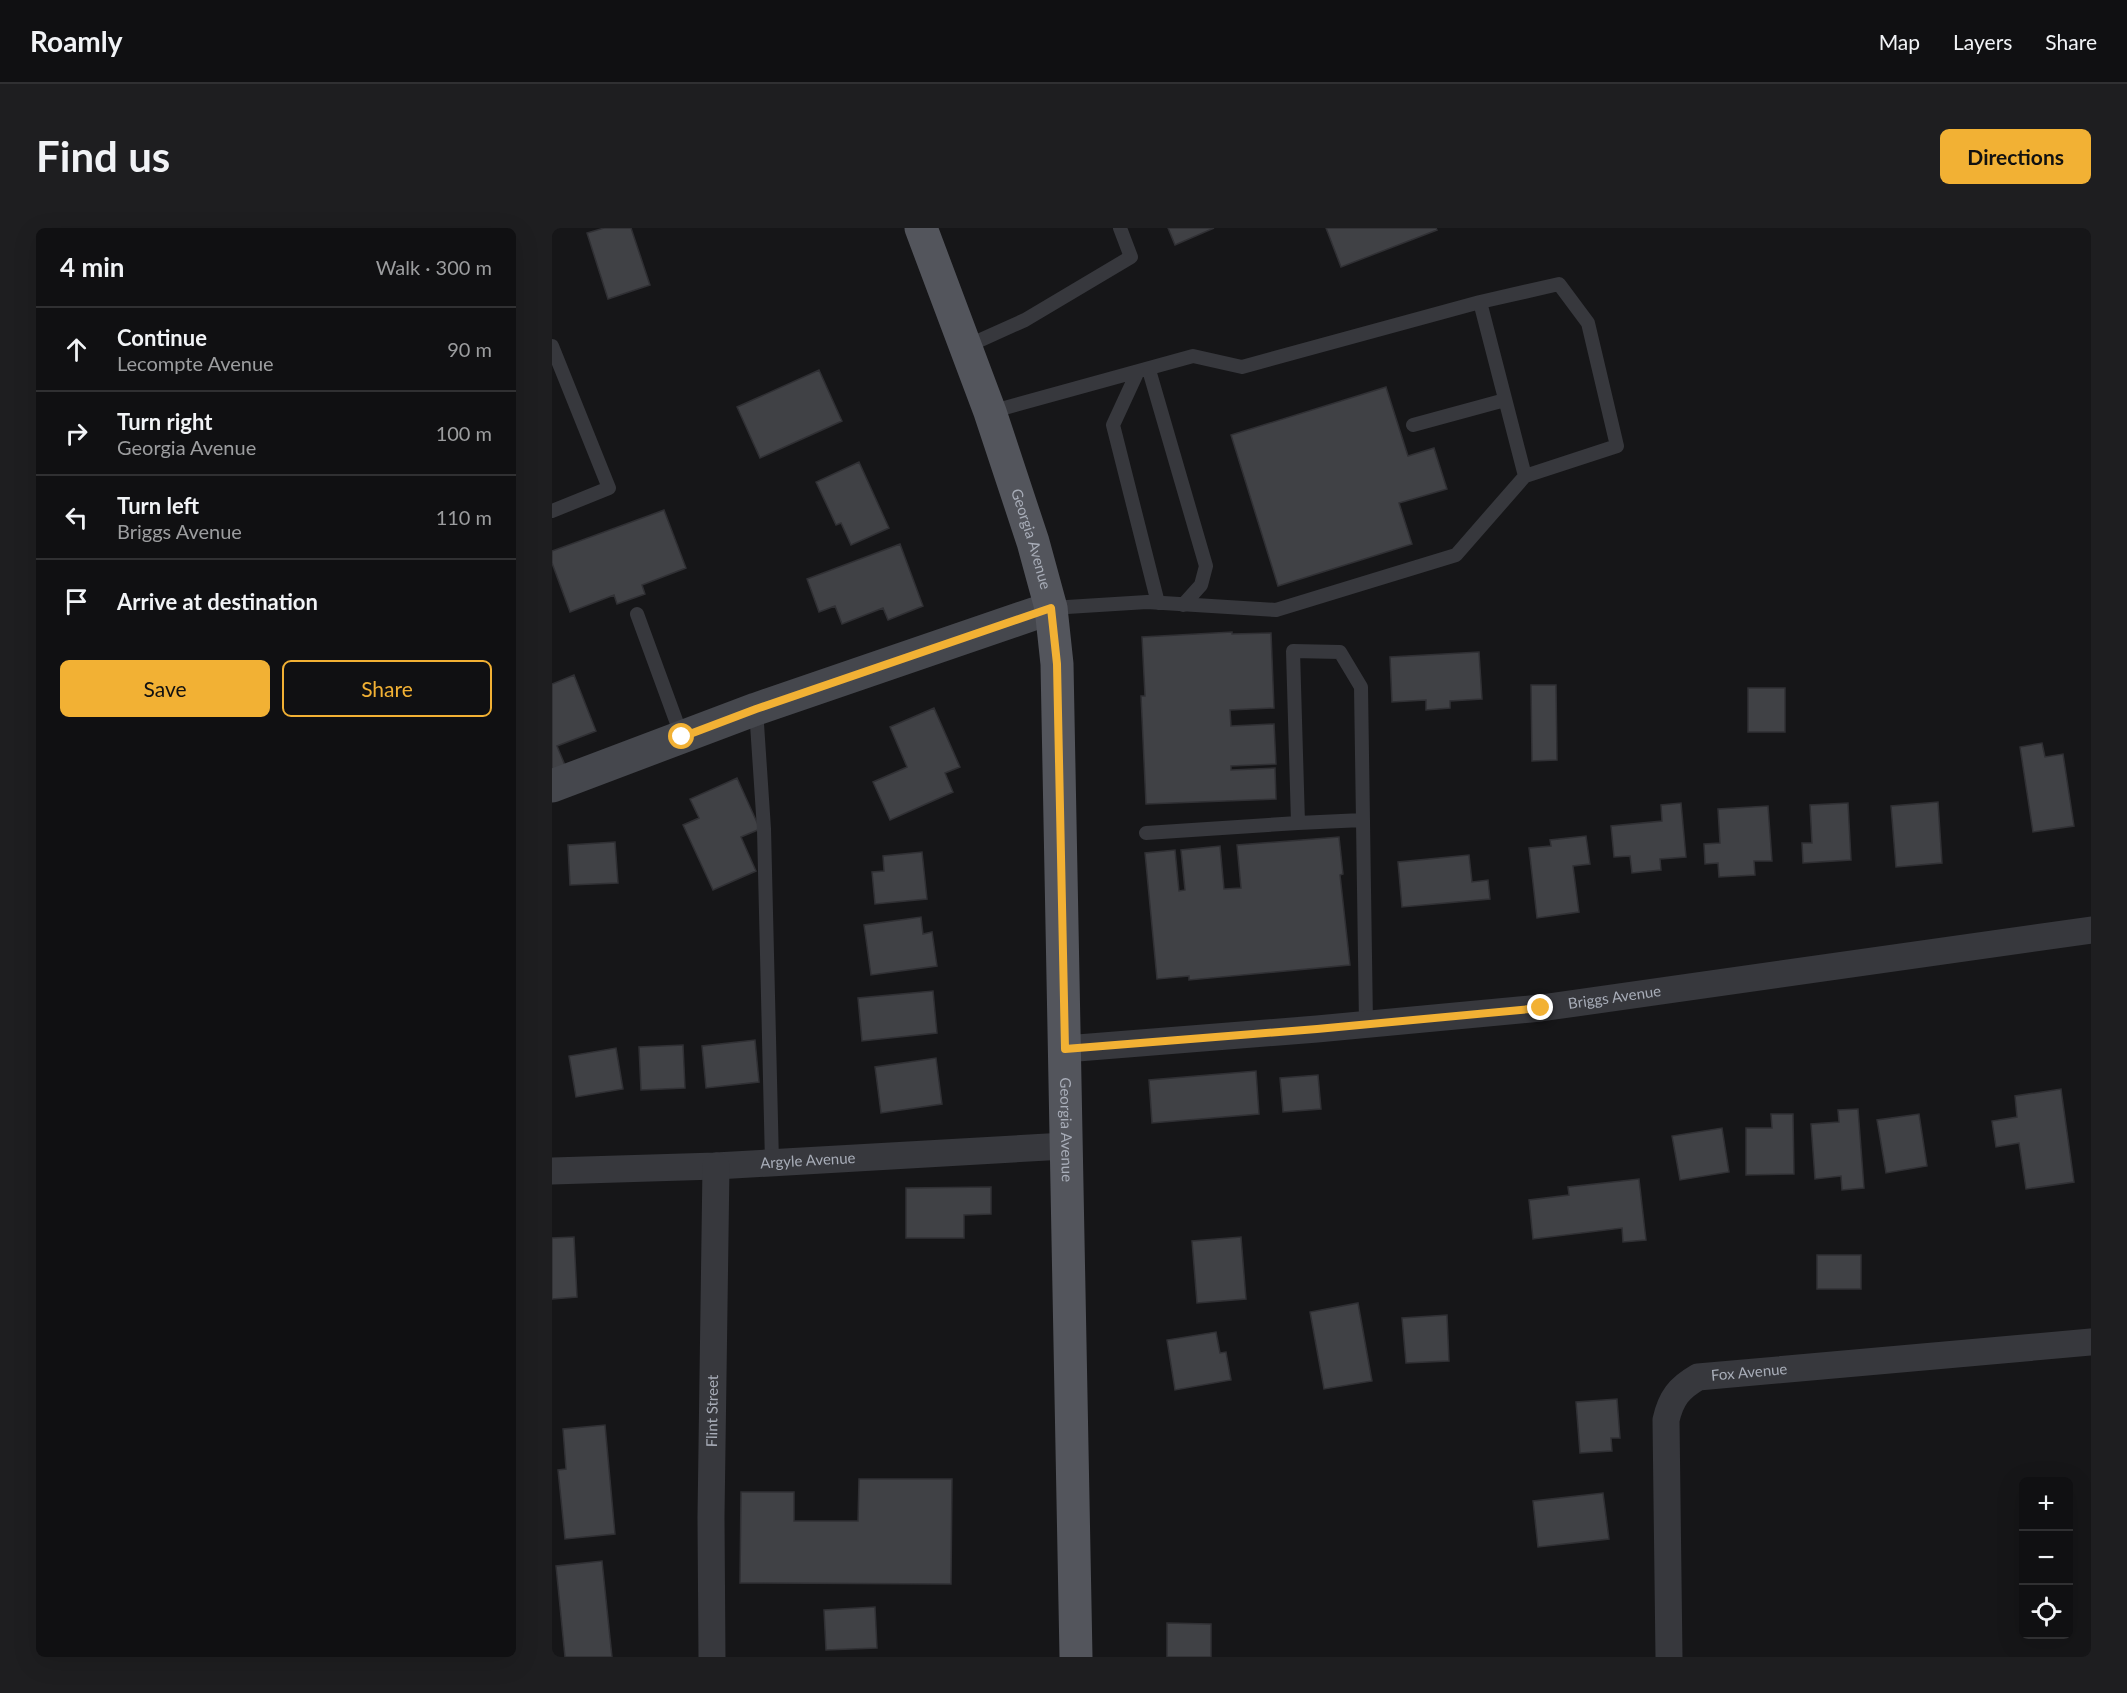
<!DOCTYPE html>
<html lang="en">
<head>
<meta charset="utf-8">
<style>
  :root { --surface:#101012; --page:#1e1e20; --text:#f1f3f6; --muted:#9c9d9f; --line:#303032; --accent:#f2b134 }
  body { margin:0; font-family:Lato,sans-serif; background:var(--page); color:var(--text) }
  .controls { position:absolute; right:18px; bottom:18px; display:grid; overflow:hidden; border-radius:9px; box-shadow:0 6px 24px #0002 }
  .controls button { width:54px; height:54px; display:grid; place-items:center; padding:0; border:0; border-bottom:2px solid var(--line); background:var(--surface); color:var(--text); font:30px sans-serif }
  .stop { position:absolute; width:18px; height:18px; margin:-14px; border:4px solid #f2b134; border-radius:50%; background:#fff }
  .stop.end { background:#f2b134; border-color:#fff; box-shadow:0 2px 6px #0008 }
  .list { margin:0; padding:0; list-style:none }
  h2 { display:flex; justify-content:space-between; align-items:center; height:78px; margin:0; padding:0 24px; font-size:26px }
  h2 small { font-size:20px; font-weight:400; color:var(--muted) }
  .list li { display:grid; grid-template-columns:39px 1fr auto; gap:18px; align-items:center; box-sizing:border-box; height:84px; padding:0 24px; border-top:2px solid var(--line) }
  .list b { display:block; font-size:22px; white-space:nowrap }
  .list p { margin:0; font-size:20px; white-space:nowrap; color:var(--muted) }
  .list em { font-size:20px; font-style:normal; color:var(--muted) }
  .actions { display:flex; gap:12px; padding:18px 24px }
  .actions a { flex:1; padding:14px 0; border:2px solid var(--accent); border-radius:9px; text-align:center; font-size:21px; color:var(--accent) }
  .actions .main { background:var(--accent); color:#111 }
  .icon { flex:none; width:33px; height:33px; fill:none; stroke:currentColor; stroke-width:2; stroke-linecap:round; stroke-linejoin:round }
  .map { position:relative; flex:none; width:1539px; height:1429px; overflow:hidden; border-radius:9px }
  header { display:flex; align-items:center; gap:36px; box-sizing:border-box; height:84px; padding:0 30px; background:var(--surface); border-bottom:2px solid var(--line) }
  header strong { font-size:28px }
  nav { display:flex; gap:33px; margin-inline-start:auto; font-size:21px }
  .intro { display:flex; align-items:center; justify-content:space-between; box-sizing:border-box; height:144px; padding:0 36px }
  h1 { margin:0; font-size:42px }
  .button { padding:15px 27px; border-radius:9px; background:var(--accent); color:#111; font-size:21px; font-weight:700 }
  main { display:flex; gap:36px; padding:0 36px }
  aside { flex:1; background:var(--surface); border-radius:9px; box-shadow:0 6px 24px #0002 }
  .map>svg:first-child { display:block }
</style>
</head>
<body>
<header>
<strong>Roamly</strong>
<nav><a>Map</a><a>Layers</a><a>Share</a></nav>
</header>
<div class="intro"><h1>Find us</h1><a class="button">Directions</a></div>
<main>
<aside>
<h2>4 min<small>Walk · 300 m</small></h2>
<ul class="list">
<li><svg class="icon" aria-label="ahead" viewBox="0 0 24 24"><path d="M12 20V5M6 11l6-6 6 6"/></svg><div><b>Continue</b><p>Lecompte Avenue</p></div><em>90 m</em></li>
<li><svg class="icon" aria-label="right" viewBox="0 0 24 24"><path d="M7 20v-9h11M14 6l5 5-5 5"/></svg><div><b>Turn right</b><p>Georgia Avenue</p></div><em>100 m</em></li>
<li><svg class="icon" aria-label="left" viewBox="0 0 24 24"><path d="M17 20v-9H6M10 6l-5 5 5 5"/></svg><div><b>Turn left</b><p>Briggs Avenue</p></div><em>110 m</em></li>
<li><svg class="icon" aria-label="arrive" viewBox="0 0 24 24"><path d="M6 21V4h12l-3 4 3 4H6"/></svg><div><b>Arrive at destination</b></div></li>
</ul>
<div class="actions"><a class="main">Save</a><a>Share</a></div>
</aside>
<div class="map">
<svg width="1539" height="1429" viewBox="0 0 1539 1429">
  <rect width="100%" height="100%" fill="#161618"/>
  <path fill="#404145" stroke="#303034" stroke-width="1.5" d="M52,0H79L98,57L56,71L35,5Z
    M616,0H662L623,17Z
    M774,0H884L885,2L789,39Z
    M267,142L290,193L208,230L185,179Z
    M834,159L856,228L882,220L895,261L847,275L860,316L726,358L679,207Z
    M307,234L337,300L299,317L289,295L284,297L264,254Z
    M112,282L134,340L90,357L93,366L65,376L62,367L18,384L0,335V323Z
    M348,316L371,378L336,392L331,380L290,396L283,378L267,384L255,351Z
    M680,404V406L719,405L722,480L678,482L679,498L722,496L724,536L679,538V542L723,540L724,571L594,576L589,468H593L590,409Z
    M927,424L930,471L898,473V480L874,482V472L840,474L838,429Z
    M22,447L44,503L5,518L15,542L0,547V456Z
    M979,457H1004L1005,532L980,533Z
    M1196,460H1233V504H1196Z
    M382,480L408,539L393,545L401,564L338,592L321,554L355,539L338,499Z
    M1490,515L1493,529L1511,526L1522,598L1481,604L1468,519Z
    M185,550L208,601L189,609L204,643L161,662L131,597L147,590L138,571Z
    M1386,574L1390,635L1344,639L1339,578Z
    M1129,575L1134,629L1108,631L1109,642L1080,645L1078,628L1062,629L1059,598L1110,593L1109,577Z
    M1296,575L1299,632L1251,635L1250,615H1260L1258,577Z
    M1216,578L1220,633H1202L1203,647L1167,649L1166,635L1153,636L1152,616L1168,615L1166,581Z
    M1034,608L1038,636L1021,638L1027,684L985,690L977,620L999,618L998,612Z
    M787,609L791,646L788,647L798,737L637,752V748L605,751L593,625L623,622L627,663L633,662L629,622L668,618L672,661L689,660L685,617Z
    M63,614L66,655L18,657L16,617Z
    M370,624L375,671L323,676L320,644L332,643L331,628Z
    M917,627L920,654L936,652L938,671L850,679L846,634Z
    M369,689L371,706L380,704L385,738L319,747L312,697Z
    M381,763L385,805L310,813L306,770Z
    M203,812L207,854L154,860L150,818Z
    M131,817L133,860L89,862L87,819Z
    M64,820L71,861L24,869L17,828Z
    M384,830L390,876L329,885L323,839Z
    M704,843L707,886L600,895L597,852Z
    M766,847L769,881L731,884L728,850Z
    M1509,861L1522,954L1474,961L1467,915L1444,919L1440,893L1465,889L1463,868Z
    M1306,881L1312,960L1290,962L1289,948L1263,951L1259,896L1287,894L1286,882Z
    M1219,886H1241L1242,946L1194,947V900H1220Z
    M1367,886L1375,938L1334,945L1325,892Z
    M1170,900L1177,944L1128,952L1120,908Z
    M1087,951L1094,1012L1071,1014L1070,1000L981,1011L977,972L1017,967L1016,959Z
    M439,959V986L412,987V1010H354V960Z
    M22,1009L25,1069L0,1071V1010Z
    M689,1009L694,1071L645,1075L640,1013Z
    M1265,1027H1309V1061H1265Z
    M806,1075L820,1153L772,1161L758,1084Z
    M895,1087L897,1133L854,1135L850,1090Z
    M664,1104L668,1125L674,1124L679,1152L623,1162L615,1112Z
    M1065,1171L1068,1210H1059L1060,1223L1028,1225L1024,1174Z
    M53,1197L63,1306L13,1311L6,1242L14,1241L11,1201Z
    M307,1251H400L399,1356L188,1355L189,1264H242V1293H306Z
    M1051,1265L1057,1311L986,1319L981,1273Z
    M50,1333L60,1429H13L4,1338Z
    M323,1379L325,1420L274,1422L272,1382Z
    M615,1395L659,1396V1429H615Z"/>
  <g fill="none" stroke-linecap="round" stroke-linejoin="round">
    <path stroke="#37383d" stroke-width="14" d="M928,74L1007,56L1036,95L1065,218L973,248
      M0,118L57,260L0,283
      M413,119L473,92L579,29L568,0
      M597,142L654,338L649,357L631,377
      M585,145L561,197L606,375
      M438,184L641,128L690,139L928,74L973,248L904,327L724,382L595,374L499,380
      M861,197L953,172
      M85,386L130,509
      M204,481L212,601L220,935
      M746,595L811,592
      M594,605L746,595L741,423L788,424L809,459L814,796"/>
    <g stroke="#37383d" stroke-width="27">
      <path id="s1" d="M513,821L765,801L989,780L1539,702"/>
      <path id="s2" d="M0,943L164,938L513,918"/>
      <path id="s3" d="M160,1429L159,1289L164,938"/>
      <path id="s4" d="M1117,1429L1114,1192C1119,1170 1127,1160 1146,1149L1539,1114"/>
    </g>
    <path stroke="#45474d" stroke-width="33" d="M0,558L204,481L499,380"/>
    <path stroke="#53555c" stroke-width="33" id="s5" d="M369,0L438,184L481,314L499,380L505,436L524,1429"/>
  </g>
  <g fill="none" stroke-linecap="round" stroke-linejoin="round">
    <path stroke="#f2b134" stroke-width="8" d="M130,509L204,481L499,380L505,436L513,821L765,801L989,780"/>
  </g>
  <g text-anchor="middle" stroke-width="6" stroke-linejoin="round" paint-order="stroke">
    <g font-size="15" fill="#a8adb8" stroke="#111113">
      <text dy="5" stroke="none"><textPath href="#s5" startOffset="330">Georgia Avenue</textPath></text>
      <text dy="5" stroke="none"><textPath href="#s1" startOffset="552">Briggs Avenue</textPath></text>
      <text dy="5" stroke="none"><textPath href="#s5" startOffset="924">Georgia Avenue</textPath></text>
      <text dy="5" stroke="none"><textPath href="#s2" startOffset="256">Argyle Avenue</textPath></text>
      <text dy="5" stroke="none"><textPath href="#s4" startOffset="344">Fox Avenue</textPath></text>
      <text dy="5" stroke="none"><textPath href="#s3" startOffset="246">Flint Street</textPath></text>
    </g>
  </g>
</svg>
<div class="controls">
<button>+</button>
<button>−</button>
<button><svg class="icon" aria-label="locate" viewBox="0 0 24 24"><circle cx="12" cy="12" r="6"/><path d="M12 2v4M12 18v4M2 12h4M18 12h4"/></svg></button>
</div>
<div class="stop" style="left:130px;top:509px"></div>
<div class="stop end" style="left:989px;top:780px"></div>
</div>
</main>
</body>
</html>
